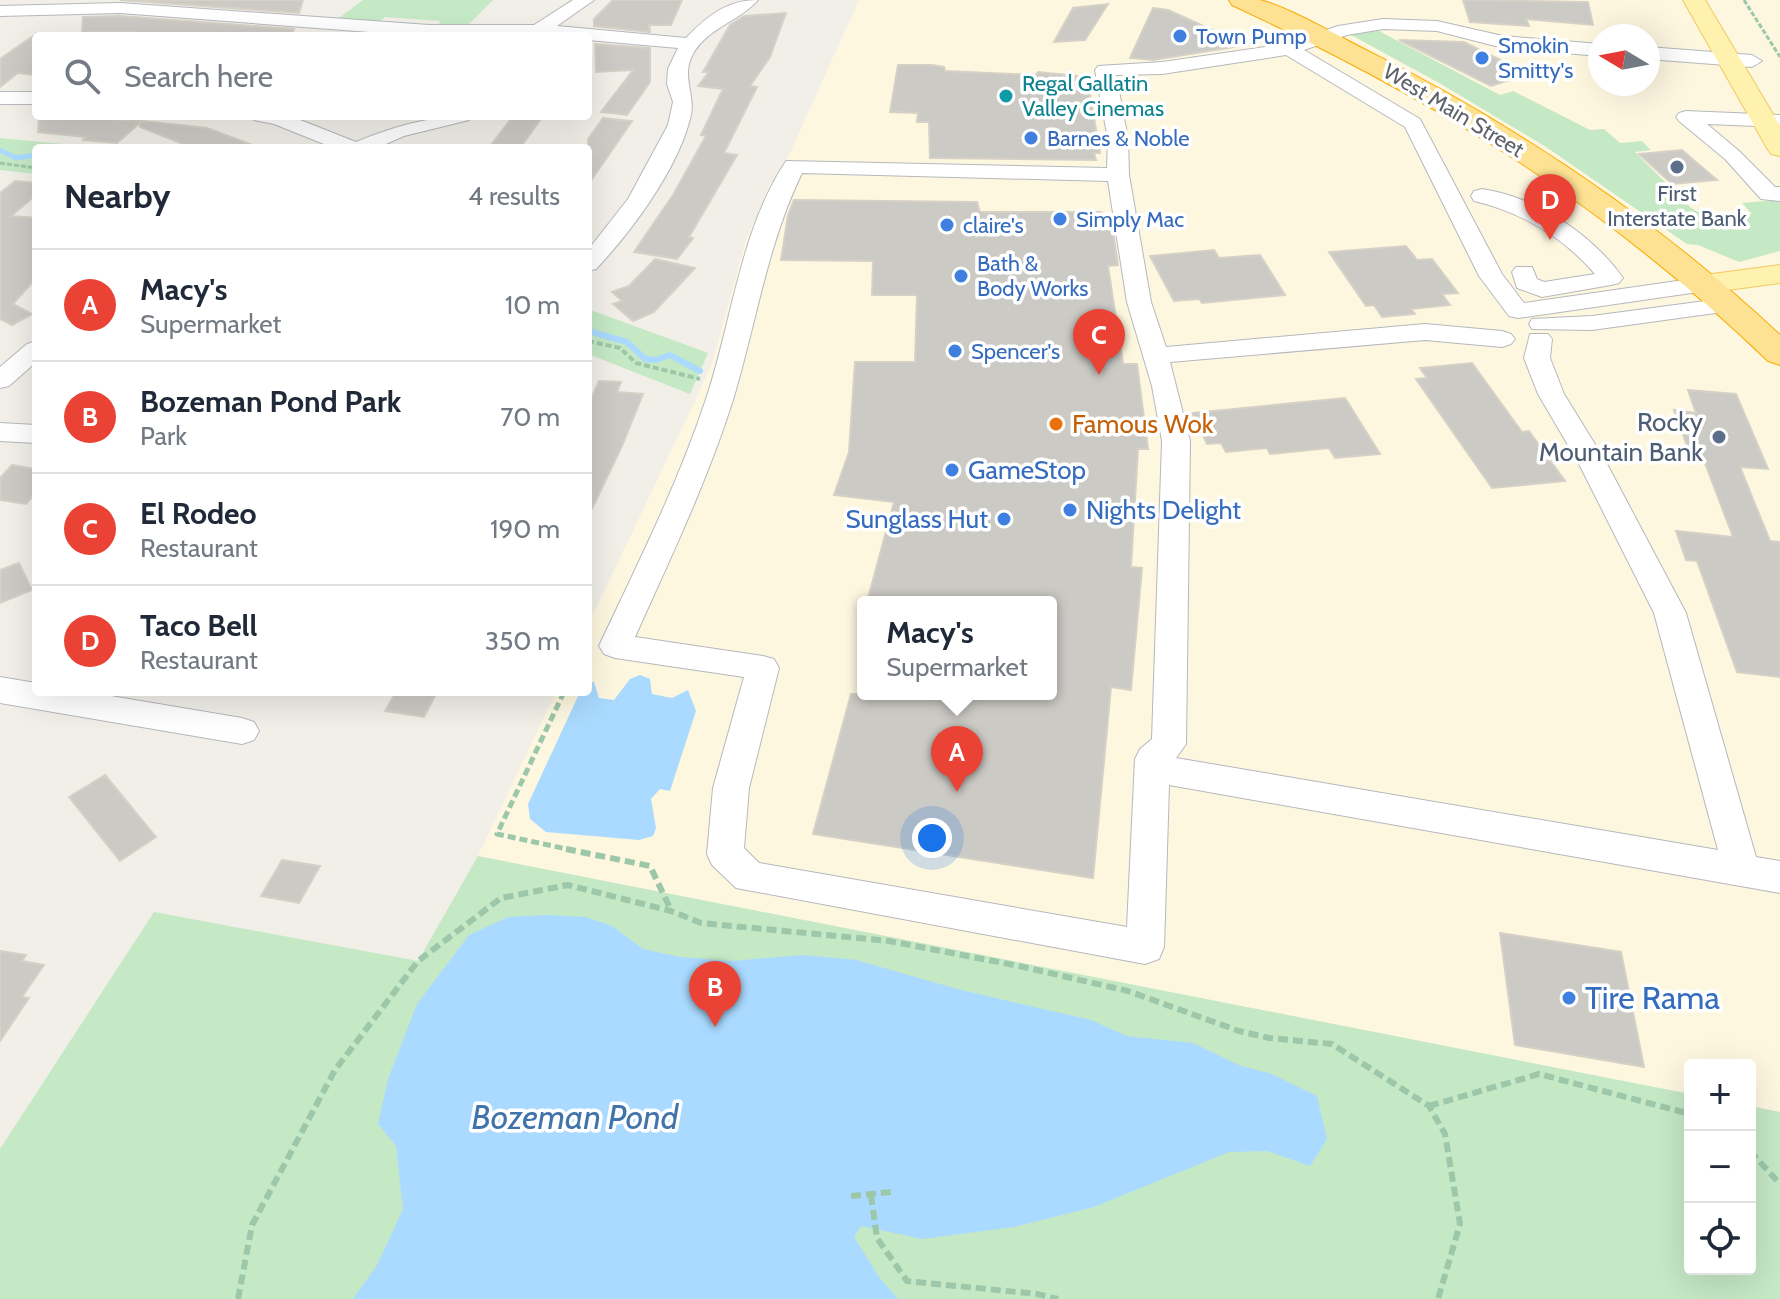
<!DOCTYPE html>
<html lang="en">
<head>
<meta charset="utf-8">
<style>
  :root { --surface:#fff; --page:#f2f2f3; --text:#1f2937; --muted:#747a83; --line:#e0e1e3; --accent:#ea4335 }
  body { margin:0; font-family:Cabin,sans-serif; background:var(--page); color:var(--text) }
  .controls { position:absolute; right:24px; bottom:24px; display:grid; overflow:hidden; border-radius:8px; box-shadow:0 8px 32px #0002 }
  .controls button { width:72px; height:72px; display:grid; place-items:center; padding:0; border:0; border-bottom:2px solid var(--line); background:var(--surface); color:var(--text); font:40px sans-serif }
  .compass { position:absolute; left:1588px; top:24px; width:72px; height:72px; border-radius:50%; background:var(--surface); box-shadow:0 8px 32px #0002; rotate:280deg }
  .you { position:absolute; left:932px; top:838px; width:28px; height:28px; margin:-20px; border:6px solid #fff; border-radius:50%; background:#1a73e8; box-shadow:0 0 0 12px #1a73e833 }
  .badge { display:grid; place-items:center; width:52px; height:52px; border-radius:50%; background:var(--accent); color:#fff; font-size:26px; font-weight:700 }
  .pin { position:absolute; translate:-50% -66px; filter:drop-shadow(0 2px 4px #0008) }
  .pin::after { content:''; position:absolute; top:42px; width:28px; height:24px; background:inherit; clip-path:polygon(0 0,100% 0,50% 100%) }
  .popup { position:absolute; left:857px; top:596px; width:200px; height:104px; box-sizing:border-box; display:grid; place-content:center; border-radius:8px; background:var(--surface); filter:drop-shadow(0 2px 6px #0005); font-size:26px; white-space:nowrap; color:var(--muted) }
  .popup b { font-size:30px; color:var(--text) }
  .popup::after { content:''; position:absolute; left:50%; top:100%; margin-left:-16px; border:16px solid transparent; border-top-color:var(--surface) }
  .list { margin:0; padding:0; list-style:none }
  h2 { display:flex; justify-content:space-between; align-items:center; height:104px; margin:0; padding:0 32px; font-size:34px }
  h2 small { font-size:26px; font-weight:400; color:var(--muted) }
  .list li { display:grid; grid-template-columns:52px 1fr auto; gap:24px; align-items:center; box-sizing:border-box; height:112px; padding:0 32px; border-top:2px solid var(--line) }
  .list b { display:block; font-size:30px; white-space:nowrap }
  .list p { margin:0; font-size:26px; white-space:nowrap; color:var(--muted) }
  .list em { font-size:26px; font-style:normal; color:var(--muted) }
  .icon { flex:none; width:44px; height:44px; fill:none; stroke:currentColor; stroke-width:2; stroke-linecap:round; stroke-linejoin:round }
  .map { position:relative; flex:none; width:1780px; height:1299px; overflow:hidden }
  .search { position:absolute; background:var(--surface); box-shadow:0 8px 32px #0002; left:32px; top:32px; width:560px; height:88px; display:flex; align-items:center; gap:20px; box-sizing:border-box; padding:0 28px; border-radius:8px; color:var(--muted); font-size:30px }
  .panel { position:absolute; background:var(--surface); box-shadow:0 8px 32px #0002; left:32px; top:144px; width:560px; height:552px; border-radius:8px }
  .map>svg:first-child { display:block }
</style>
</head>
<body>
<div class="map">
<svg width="1780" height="1299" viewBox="0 0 1780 1299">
  <rect width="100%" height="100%" fill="#f1efe8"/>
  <path fill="#fef7e0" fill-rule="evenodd" d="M859,0H1780V1112L1750,1106V1065H1690V1094L478,856L556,692H588V625L705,380L714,357L746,240L769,186L790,153ZM1600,36H1648V84H1600ZM863,602H1051V694H863Z"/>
  <path fill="#c5e8c5" d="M363,0H493L467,26H437L441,21L385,17L379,22L339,18Z
    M1367,28L1379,31L1500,95L1513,91L1590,130L1604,129L1620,143L1642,141L1651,150L1635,152L1691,208L1706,216L1752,214L1742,203L1777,200L1780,202V251L1739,262L1698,245L1687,244L1546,147L1441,84L1351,35Z
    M0,138L103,148H36V174L0,170Z
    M588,309L708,353L690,394L588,354Z
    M478,856L1690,1094V1269H1750V1106L1780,1112V1299H0V1149L154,912L418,961Z"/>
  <path fill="#aadaff" d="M640,675L650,679L652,694L672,698L688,690L696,711L670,791L660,789L651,799L656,828L653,836L639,840L546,832L530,819L528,804L580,692H588V682H594L599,698L614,700L630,679Z
    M545,915L586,917L612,926L643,949L680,957L732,961L803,955L856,960L961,990L1091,1020L1127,1036L1193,1043L1241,1066L1272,1074L1317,1096L1327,1139L1310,1166L1267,1151L1229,1152L1094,1207L1014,1227L922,1239L861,1226L854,1237L879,1277L898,1299H353L377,1265L403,1209L396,1146L378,1124L388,1079L417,1004L469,935L508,917Z"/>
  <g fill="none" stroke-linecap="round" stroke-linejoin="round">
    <path stroke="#aadaff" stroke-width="5" d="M0,150L16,158L36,155"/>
    <path stroke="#aadaff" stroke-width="6" d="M588,331L627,342L645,359L656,360L670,355L700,371"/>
  </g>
  <path fill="#cccac5" stroke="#d6d1c6" stroke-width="2" d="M120,0H303L299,13Z
    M613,0H682L671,25H649L650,32L594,26V19Z
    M1463,0L1588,2L1593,25L1526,19L1529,26L1470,22Z
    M1108,4L1085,40L1054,42L1073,8Z
    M1153,8L1168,10L1246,45L1153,60L1130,58Z
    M786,13L770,57L750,86L757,87L724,153L737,155L689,237L693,238L677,259L634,252L673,195L706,136L701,135L723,89L698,86L709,72H703L730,25L744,16Z
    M120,16L294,29L292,36H134L135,32H82L83,17Z
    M36,34V75L18,73L0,87V59Z
    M1399,40L1464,42L1529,74L1491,86Z
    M595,44L650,48V82L627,115L601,112L633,70L596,72Z
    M898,65H931L944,67L945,71L1036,75L1038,72L1087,77L1100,153H1094L1096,160L930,158L929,122H917L918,113L890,112Z
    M39,116L142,121L207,128L255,146L193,148L140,127L141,122L117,143L83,140L86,137L38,132Z
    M513,116H543L520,148H489Z
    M603,118L632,121L588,185V139Z
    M1682,150L1717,180L1672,184L1639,154Z
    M15,181L36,183V195L11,216L36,218V278L13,304L32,314L12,325L0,319V193Z
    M794,200L977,202L980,212H1101L1103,219L1111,218L1118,265L1108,266L1123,364H1137L1148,449H1138L1131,567L1142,568L1131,690L1111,687L1093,878L813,834L851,694H1051V602H867L894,502L834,495L849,452L855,362H915L917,295H872L873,261L781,260L788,215Z
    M1406,246L1417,260L1432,259L1458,293L1442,294L1450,305L1411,309L1415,314L1382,317L1374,305L1366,306L1329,252Z
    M1214,250L1219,258L1260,255L1285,295L1202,303L1199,299L1174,301L1150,256Z
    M655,259L695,268L654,312L633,321L613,304L622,301L612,292L629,286Z
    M1472,363L1522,432L1529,431L1565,481L1492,488L1416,379L1427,378L1420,368Z
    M599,381L621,382L617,392L643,394L622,446L588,517V406Z
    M1688,390L1736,394L1768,469L1740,467L1770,541L1780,542V677L1737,672L1697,561L1686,560L1676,531L1733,537L1705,463L1693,462L1674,410L1696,413Z
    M1345,398L1380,454L1335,458L1329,448L1270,454L1267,448L1226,452L1221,443L1207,444L1192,413Z
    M12,465L36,469V493L26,504L0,500V478Z
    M19,563L32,590L0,603V570Z
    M396,692H437L424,717L385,711Z
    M105,775L156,837L120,861L69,797Z
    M282,860L320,866L299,903L261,896Z
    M1500,933L1621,952L1644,1067L1515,1045Z
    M0,951L26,955L22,961L44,965L22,997L29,998L0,1041Z"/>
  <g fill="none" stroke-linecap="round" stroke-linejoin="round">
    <defs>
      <path id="minor" d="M573,0H594L557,26L686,38C707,16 727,0 758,0C740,21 707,28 693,54C680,77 697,95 690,119C677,170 632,231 596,269L588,271V250L628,199L668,125L673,102L667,84L668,69L678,48L588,40V36H422L120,13L0,16V6L120,3L429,25H534Z
        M1383,19L1437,21L1503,36L1600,44V56L1503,48L1437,31L1383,29L1347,35L1304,50L1420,119L1502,274L1524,303L1705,277L1713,279L1717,284L1713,289L1705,291L1518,318L1509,316L1479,276L1405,127L1286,55L1162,74L1116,75L1128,139L1129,175L1151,302L1166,347L1425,324L1502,331L1511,334L1515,339L1511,344L1502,347L1425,340L1170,362L1190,441L1186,744L1176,758L1718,850L1654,613L1578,462L1538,394L1524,358L1530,334H1548L1552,339L1550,358L1564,394L1606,462L1686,613L1756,857L1780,861V893L1169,785L1164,947L1159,959L1145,964L736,888L712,865L707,854L713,788L744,677L615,658L604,654L599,646C637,565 678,484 706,399C732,322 740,230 786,161L1107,168L1108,139L1095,70L1098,66L1162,62L1286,44L1338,26ZM802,173L1108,181L1127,302L1152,386L1162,441L1152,739L1140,749L1135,759L1127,927L759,863L744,848L749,788L779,668L774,659L763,656L635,637C670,559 707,482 733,400C756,324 767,245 802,173Z
        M1648,47L1752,55L1762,61L1752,67L1648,59Z
        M0,92H36V104H0Z
        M1686,111L1780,115V127L1707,124L1739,151L1775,187H1780V201L1761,199L1725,159L1679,121L1676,117L1679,113Z
        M251,116H290L356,142C395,126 430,116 472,116L469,120L404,136L377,148H334L274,124L254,120Z
        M1482,189C1536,197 1592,234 1623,278L1619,283L1611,285L1542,297L1517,288L1512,272L1516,267H1532L1537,279L1544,282L1595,274C1563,237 1521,212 1474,201L1471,196L1474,191Z
        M1728,298L1737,300L1740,305L1737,310L1592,330L1532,329L1529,324L1532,319L1592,316Z
        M36,341V362L9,386L0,388V367L27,344Z
        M0,423L36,425V443L0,441Z
        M0,677L36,683V692H87L242,718L254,722L259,731L254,740L242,744L0,703Z"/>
      <path id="major" d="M1683,0H1705L1780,126V156L1771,154L1767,148Z
        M1780,265V283L1705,293L1694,290L1690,284L1694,278L1705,275Z"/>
      <path id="highway" d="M1229,0C1239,0 1250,0 1259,0C1283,4 1340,37 1364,49C1516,125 1656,219 1780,335V365L1768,361C1604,203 1438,101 1232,5Z"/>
    </defs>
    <use href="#minor" stroke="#b5b8bc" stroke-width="2"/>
    <use href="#major" stroke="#f2c960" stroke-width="2"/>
    <use href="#highway" stroke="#f9ab00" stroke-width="2"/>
    <path stroke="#9cc7a9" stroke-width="3" stroke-dasharray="5 2" stroke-linecap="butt" d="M1744,0L1780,57
      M0,163L36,168"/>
    <path stroke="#9cc7a9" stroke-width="4" stroke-dasharray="6 3" stroke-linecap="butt" d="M588,341L620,348L636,363L700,379"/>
    <path stroke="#9cc7a9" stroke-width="5" stroke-dasharray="8 4" stroke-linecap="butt" d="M564,692L497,834L576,851"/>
    <path stroke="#9cc7a9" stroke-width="6" stroke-dasharray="10 5" stroke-linecap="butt" d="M566,849L650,866L671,910
      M1429,1106L1539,1074L1690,1114
      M1750,1151L1780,1184
      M871,1195L877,1238L907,1281L1037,1294L1058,1299
      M851,1196L891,1192
      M238,1299L252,1225L335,1070L418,961L501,898L568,885L671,911L701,923L889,941L1019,966L1128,991L1239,1031L1269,1038L1332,1044L1429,1106L1445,1134L1460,1224L1438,1299"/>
    <use href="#minor" fill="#fff" fill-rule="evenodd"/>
    <use href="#major" fill="#fff2af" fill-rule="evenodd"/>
    <use href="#highway" fill="#fde293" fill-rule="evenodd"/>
  </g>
  <g fill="#3f7fe0" stroke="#fff" stroke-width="3">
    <circle cx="1180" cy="36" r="8"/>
    <circle cx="1482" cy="58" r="8"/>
    <circle cx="1031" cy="138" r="8"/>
    <circle cx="1060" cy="219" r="8"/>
    <circle cx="947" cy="225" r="8"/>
    <circle cx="961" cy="276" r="8"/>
    <circle cx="955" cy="351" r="8"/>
    <circle cx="952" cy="470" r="8"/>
    <circle cx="1070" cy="510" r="8"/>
    <circle cx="1004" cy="519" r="8"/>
    <circle cx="1569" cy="998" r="8"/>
  </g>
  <circle fill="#0f9aa8" stroke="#fff" stroke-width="3" cx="1006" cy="96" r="8"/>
  <g fill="#5c6f8a" stroke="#fff" stroke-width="3">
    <circle cx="1677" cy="167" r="8"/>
    <circle cx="1719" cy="437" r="8"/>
  </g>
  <circle fill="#e8710a" stroke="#fff" stroke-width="3" cx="1056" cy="424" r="8"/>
  <g text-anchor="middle" stroke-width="7" stroke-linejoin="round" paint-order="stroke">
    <g font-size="22" fill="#366cbe" stroke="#fff" text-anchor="start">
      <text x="1196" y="44">Town Pump</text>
      <text x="1498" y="53">Smokin<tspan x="1498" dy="25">Smitty's</tspan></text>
      <text x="1047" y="146">Barnes &amp; Noble</text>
      <text x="1076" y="227">Simply Mac</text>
      <text x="963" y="233">claire's</text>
      <text x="977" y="271">Bath &amp;<tspan x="977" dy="25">Body Works</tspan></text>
      <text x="971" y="359">Spencer's</text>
    </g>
    <g font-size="22" fill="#0d838f" stroke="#fff" text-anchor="start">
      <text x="1022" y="91">Regal Gallatin<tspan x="1022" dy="25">Valley Cinemas</tspan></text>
    </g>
    <g font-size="22" fill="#5f6368" stroke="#fff">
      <text transform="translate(1454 110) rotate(31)" y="8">West Main Street</text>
    </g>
    <g font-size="22" fill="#4e5e75" stroke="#fff">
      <text x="1677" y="201">First<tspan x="1677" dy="25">Interstate Bank</tspan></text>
    </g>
    <g font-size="26" fill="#4e5e75" stroke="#fff" text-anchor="end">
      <text x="1703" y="431">Rocky<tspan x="1703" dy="30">Mountain Bank</tspan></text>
    </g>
    <g font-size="26" fill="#c56008" stroke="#fff" text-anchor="start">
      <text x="1072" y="433">Famous Wok</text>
    </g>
    <g font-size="26" fill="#366cbe" stroke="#fff" text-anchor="start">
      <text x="968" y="479">GameStop</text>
      <text x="1086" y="519">Nights Delight</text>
      <text x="988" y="528" text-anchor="end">Sunglass Hut</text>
    </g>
    <g font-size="32" fill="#366cbe" stroke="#fff" text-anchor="start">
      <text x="1585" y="1009">Tire Rama</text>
    </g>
    <g font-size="34" font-style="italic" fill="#4174aa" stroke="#fff">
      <text x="575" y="1129">Bozeman Pond</text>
    </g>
  </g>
</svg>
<div class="controls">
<button>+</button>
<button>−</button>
<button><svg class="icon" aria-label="locate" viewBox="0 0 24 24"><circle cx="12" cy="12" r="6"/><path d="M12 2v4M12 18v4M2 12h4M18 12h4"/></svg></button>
</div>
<svg class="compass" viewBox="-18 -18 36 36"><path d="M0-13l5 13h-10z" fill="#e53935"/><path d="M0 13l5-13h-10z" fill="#747a83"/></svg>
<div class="you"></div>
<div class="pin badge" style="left:957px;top:792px">A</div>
<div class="popup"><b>Macy's</b>Supermarket</div>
<div class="pin badge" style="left:715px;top:1027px">B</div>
<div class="pin badge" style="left:1099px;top:375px">C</div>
<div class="pin badge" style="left:1550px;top:240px">D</div>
<div class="search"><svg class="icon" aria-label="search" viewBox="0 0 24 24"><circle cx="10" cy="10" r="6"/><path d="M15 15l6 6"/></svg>Search here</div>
<section class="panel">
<h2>Nearby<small>4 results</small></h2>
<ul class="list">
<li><span class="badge">A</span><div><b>Macy's</b><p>Supermarket</p></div><em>10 m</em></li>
<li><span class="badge">B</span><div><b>Bozeman Pond Park</b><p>Park</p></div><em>70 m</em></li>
<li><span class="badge">C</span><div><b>El Rodeo</b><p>Restaurant</p></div><em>190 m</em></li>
<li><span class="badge">D</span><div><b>Taco Bell</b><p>Restaurant</p></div><em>350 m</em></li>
</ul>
</section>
</div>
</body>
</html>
